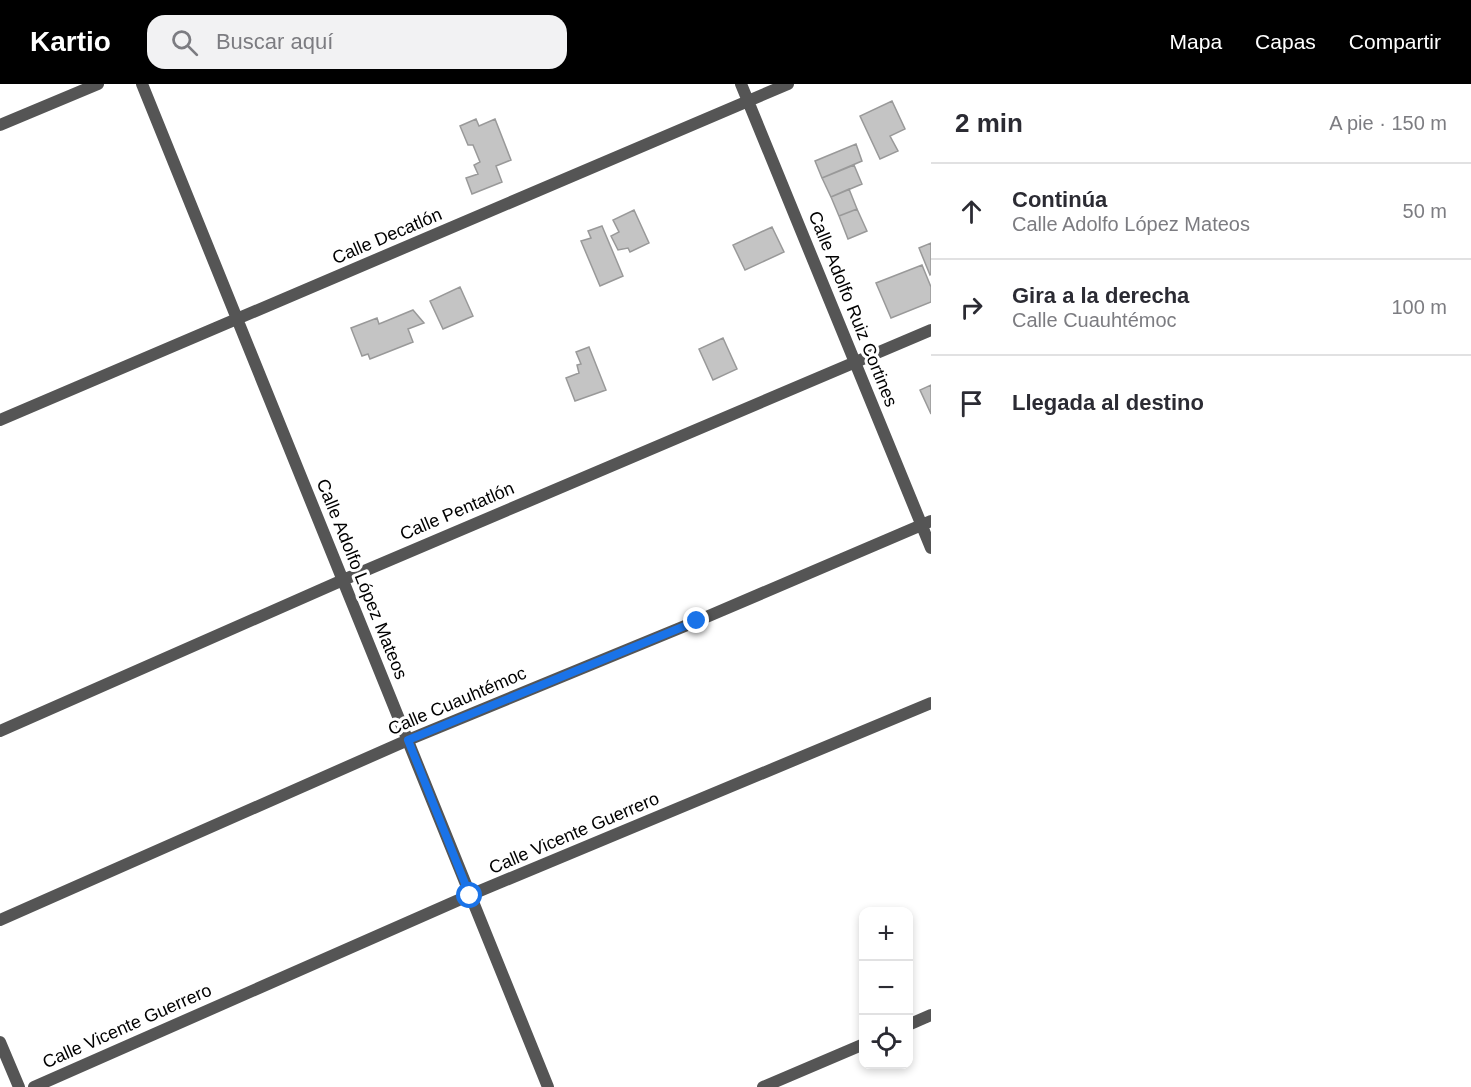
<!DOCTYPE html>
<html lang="es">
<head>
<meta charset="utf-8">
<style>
  :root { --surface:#fff; --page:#f2f2f3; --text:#2b2b33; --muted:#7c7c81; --line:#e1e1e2; --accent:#000 }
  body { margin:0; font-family:Helvetica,sans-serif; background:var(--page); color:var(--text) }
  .controls { position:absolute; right:18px; bottom:18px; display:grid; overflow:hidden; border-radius:12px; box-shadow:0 3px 9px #0003 }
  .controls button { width:54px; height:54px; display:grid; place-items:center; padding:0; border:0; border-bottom:2px solid var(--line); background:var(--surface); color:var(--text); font:30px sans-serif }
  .stop { position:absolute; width:18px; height:18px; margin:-14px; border:4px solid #1a73e8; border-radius:50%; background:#fff }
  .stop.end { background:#1a73e8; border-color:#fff; box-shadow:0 2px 6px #0008 }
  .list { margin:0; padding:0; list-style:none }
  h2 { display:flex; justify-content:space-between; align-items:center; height:78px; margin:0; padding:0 24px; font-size:26px }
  h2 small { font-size:20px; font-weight:400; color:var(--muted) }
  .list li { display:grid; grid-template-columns:39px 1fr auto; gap:18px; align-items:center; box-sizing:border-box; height:96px; padding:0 24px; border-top:2px solid var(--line) }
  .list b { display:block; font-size:22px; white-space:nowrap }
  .list p { margin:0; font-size:20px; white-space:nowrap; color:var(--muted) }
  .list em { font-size:20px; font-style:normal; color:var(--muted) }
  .icon { flex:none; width:33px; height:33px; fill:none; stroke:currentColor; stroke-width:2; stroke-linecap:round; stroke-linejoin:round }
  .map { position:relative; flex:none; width:931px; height:1003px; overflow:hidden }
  header { display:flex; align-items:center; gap:36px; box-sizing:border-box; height:84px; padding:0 30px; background:var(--accent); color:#fff }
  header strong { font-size:28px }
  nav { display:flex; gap:33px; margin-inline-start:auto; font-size:21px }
  .search { width:420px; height:54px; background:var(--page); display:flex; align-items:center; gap:15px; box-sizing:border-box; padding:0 21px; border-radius:18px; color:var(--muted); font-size:22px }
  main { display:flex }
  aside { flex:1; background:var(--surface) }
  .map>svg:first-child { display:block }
</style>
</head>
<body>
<header>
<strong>Kartio</strong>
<div class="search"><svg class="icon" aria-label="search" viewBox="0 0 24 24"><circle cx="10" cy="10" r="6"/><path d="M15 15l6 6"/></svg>Buscar aquí</div>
<nav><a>Mapa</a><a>Capas</a><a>Compartir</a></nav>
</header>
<main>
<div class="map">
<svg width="931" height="1003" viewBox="0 0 931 1003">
  <rect width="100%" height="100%" fill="#fff"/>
  <path fill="#c4c4c4" stroke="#999" stroke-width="1.5" d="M892,17L905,45L890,52L898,67L880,75L860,32Z
    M476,35L479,42L495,35L511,76L496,82L502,98L472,110L466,94L478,90L474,81L480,78L473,61H468L460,42Z
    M856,60L862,77L822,94L815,77Z
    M854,81L862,100L831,113L822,94Z
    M849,105L857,125L839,132L831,113Z
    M857,125L867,147L848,155L839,132Z
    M634,126L649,159L630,168L628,164L618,166L611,152L619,148L613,136Z
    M602,142L623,192L600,202L581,157L591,154L588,147Z
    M772,143L784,168L745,186L733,161Z
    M931,159V190L930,191L919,164Z
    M922,181L931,203V218L891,234L876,199Z
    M460,203L473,232L443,245L430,217Z
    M413,226L424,239L408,245L413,258L370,275L368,270L362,272L351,244L377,234L379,240Z
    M723,254L737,285L713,296L699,265Z
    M589,263L606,306L575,317L566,294L579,289L577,281L581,280L576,268Z
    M931,301V330L920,306Z"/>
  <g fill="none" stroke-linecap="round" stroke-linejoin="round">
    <path stroke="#555" stroke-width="12" d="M142,0L548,1003
      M741,0L931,464
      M0,41L98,0
      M0,336L788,0
      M0,647L343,496L931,246
      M0,836L408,656L697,537L931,437
      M908,941L931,931
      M0,958L19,1003
      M34,1003L470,811L931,619
      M763,1003L864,960"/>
  </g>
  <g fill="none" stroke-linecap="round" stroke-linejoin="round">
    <path stroke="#1a73e8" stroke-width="8" d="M470,812L408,656L697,537"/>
  </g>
  <g text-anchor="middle" stroke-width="6" stroke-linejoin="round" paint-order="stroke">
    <g font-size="18" fill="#000" stroke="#fff">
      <text transform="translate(387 152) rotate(-23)" y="6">Calle Decatlón</text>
      <text transform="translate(853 225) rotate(68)" y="6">Calle Adolfo Ruiz Cortines</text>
      <text transform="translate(457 427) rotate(-23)" y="6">Calle Pentatlón</text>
      <text transform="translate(362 495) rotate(68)" y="6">Calle Adolfo López Mateos</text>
      <text transform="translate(457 617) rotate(-23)" y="6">Calle Cuauhtémoc</text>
      <text transform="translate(574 749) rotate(-23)" y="6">Calle Vicente Guerrero</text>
      <text transform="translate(127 942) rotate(-24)" y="6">Calle Vicente Guerrero</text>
    </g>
  </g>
</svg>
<div class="controls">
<button>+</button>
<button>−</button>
<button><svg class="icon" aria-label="locate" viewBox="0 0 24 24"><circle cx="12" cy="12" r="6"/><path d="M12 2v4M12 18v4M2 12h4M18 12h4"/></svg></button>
</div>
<div class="stop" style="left:470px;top:812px"></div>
<div class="stop end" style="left:697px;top:537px"></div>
</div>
<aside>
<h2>2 min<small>A pie · 150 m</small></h2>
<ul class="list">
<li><svg class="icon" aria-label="ahead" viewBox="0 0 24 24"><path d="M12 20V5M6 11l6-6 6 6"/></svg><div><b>Continúa</b><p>Calle Adolfo López Mateos</p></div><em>50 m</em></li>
<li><svg class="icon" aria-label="right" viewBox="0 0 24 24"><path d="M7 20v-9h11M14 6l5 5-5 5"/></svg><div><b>Gira a la derecha</b><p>Calle Cuauhtémoc</p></div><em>100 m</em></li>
<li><svg class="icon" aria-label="arrive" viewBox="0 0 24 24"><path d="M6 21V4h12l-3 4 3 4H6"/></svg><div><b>Llegada al destino</b></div></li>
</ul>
</aside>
</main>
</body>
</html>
